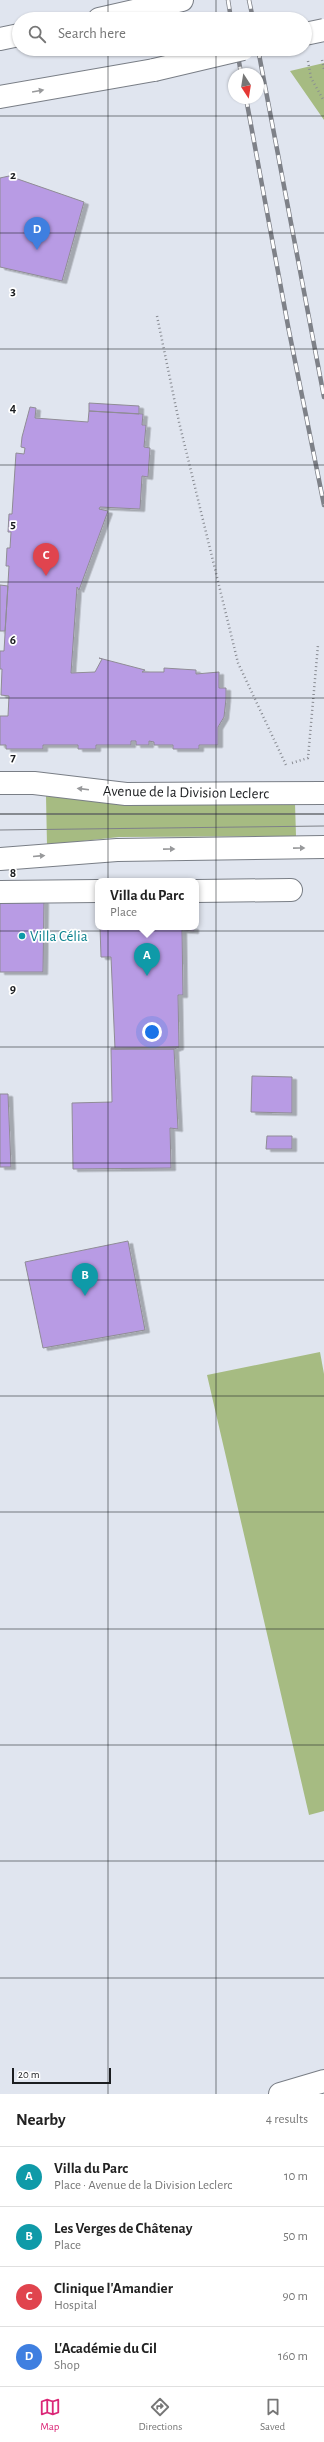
<!DOCTYPE html>
<html lang="en">
<head>
<meta charset="utf-8">
<style>
  :root { --surface:#fff; --page:#f6f6f6; --text:#222; --muted:#767676; --line:#e0e0e0; --accent:#db2777 }
  body { margin:0; font-family:"Alegreya Sans",sans-serif; background:var(--page); color:var(--text) }
  .compass { position:absolute; left:228px; top:68px; width:36px; height:36px; border-radius:50%; background:var(--surface); box-shadow:0 1px 3px #0004; rotate:168deg }
  .scale { position:absolute; left:12px; bottom:10px; width:99px; box-sizing:border-box; padding-left:4px; border:2px solid #1b1d20; border-top:0; font-size:11px; line-height:14px; white-space:nowrap; color:#1b1d20; -webkit-text-stroke:3px #fff; paint-order:stroke }
  .you { position:absolute; left:152px; top:1032px; width:14px; height:14px; margin:-10px; border:3px solid #fff; border-radius:50%; background:#1a73e8; box-shadow:0 0 0 6px #1a73e833 }
  .badge { display:grid; place-items:center; width:26px; height:26px; border-radius:50%; background:var(--accent); color:#fff; font-size:13px; font-weight:700 }
  .pin { position:absolute; translate:-50% -33px; filter:drop-shadow(0 1px 2px #0008) }
  .pin::after { content:''; position:absolute; top:21px; width:14px; height:12px; background:inherit; clip-path:polygon(0 0,100% 0,50% 100%) }
  .popup { position:absolute; left:95px; top:878px; width:104px; height:52px; box-sizing:border-box; display:grid; place-content:center; border-radius:8px; background:var(--surface); filter:drop-shadow(0 1px 3px #0005); font-size:13px; white-space:nowrap; color:var(--muted) }
  .popup b { font-size:15px; color:var(--text) }
  .popup::after { content:''; position:absolute; left:50%; top:100%; margin-left:-8px; border:8px solid transparent; border-top-color:var(--surface) }
  .list { margin:0; padding:0; list-style:none }
  h2 { display:flex; justify-content:space-between; align-items:center; height:52px; margin:0; padding:0 16px; font-size:17px }
  h2 small { font-size:13px; font-weight:400; color:var(--muted) }
  .list li { display:grid; grid-template-columns:26px 1fr auto; gap:12px; align-items:center; box-sizing:border-box; height:60px; padding:0 16px; border-top:1px solid var(--line) }
  .list b { display:block; font-size:15px; white-space:nowrap }
  .list p { margin:0; font-size:13px; white-space:nowrap; color:var(--muted) }
  .list em { font-size:13px; font-style:normal; color:var(--muted) }
  .icon { flex:none; width:22px; height:22px; fill:none; stroke:currentColor; stroke-width:2; stroke-linecap:round; stroke-linejoin:round }
  .map { position:relative; flex:none; width:324px; height:2094px; overflow:hidden }
  .search { position:absolute; background:var(--surface); box-shadow:0 1px 3px #0004; left:12px; right:12px; top:12px; height:44px; display:flex; align-items:center; gap:10px; box-sizing:border-box; padding:0 14px; border-radius:22px; color:var(--muted); font-size:15px }
  .sheet { height:292px; background:var(--surface) }
  nav { display:flex; justify-content:space-around; align-items:center; box-sizing:border-box; height:56px; border-top:1px solid var(--line); background:var(--surface); font-size:11px; color:var(--muted) }
  nav a { display:grid; justify-items:center; gap:2px }
  nav .on { color:var(--accent) }
  .map>svg:first-child { display:block }
</style>
</head>
<body>
<div class="map">
<svg width="324" height="2094" viewBox="0 0 324 2094">
  <defs>
    <filter id="shadow"><feDropShadow dx="4.5" dy="2.5" stdDeviation="0" flood-color="#0004"/></filter>
  </defs>
  <rect width="100%" height="100%" fill="#e0e5ef"/>
  <path fill="#a6bb82" d="M324,63V120L290,71Z
    M46,796L118,804L295,803L296,836L119,837L47,845Z
    M320,1352L324,1374V1811L309,1815L207,1375Z"/>
  <path fill="#b89be4" stroke="#8f8c95" filter="url(#shadow)" d="M9,176L84,202L62,281L0,267V178Z
    M89,403L139,406V414L89,411Z
    M30,407L36,408L35,418L88,422L89,411L143,414L142,425H146L144,447L150,448L148,477L142,476L140,509L100,507L99,509L108,511L79,590L77,587L71,673L95,672L102,659L99,658L145,670L142,672H164V668L196,670V674L219,672V688H226V699L224,717L218,727V745H199V749H173V745H154V742L149,741V745H136V741H131V745H96V749H78V745H43V749H6V745H0V716H8L9,696L1,695L2,669H0V651H4L9,566H6L7,548H10L11,532H8L9,514H12L16,453L24,454L25,448L21,447L22,437Z
    M0,585L8,586L5,631H0Z
    M0,901H44L43,972H0Z
    M100,927H194V931L182,930L183,995H178L179,1047L115,1049L111,957H101Z
    M179,1047L174,1049H111V1048Z
    M111,1049H174L178,1129L170,1128L171,1168L73,1169L72,1103L112,1102Z
    M252,1076L292,1077V1113L251,1112Z
    M0,1094H8L11,1167H0Z
    M267,1136H292V1149H266Z
    M128,1241L145,1330L43,1348L25,1262Z"/>
  <g fill="none" stroke-linecap="round" stroke-linejoin="round">
    <defs>
      <path id="minor" d="M196,891L291,890
        M0,892L98,891
        M280,2094L324,2081"/>
      <path id="major" d="M0,783H34L126,794L324,793
        M0,859L117,850L324,847"/>
      <path id="highway" d="M99,19L182,0
        M0,39L19,35
        M0,97L154,70"/>
    </defs>
    <use href="#minor" stroke="#797e86" stroke-width="24"/>
    <use href="#major" stroke="#797e86" stroke-width="24"/>
    <use href="#highway" stroke="#797e86" stroke-width="24"/>
    <path stroke="#898c93" stroke-width="2.5" stroke-dasharray="1 3" stroke-linecap="butt" d="M322,60L324,69
      M308,61L311,78L324,101
      M157,316L179,422L238,663L286,765
      M292,763L308,758L318,645"/>
    <use href="#minor" stroke="#fff" stroke-width="22"/>
    <use href="#major" stroke="#fff" stroke-width="22"/>
    <use href="#highway" stroke="#fff" stroke-width="22"/>
    <path stroke="#7e8188" stroke-width="1" d="M0,814H324
      M0,830L324,826"/>
    <defs>
      <path id="rail" d="M228,0L231,19
        M249,0L253,19
        M237,49L241,74
        M258,49L324,397
        M246,98L288,326L324,505"/>
    </defs>
    <use href="#rail" stroke="#7e8188" stroke-width="4.5"/>
    <use href="#rail" stroke="#fff" stroke-width="3" stroke-dasharray="9" stroke-linecap="butt"/>
    <defs>
      <path id="highway-bridge" d="M305,34L324,30
        M154,70L243,49"/>
    </defs>
    <use href="#highway-bridge" stroke="#797e86" stroke-width="24" stroke-linecap="butt"/>
    <use href="#highway-bridge" stroke="#fff" stroke-width="22"/>
  </g>
  <defs><path id="oneway-solid" d="M-6-.8H1V-3.2L6.5 0L1 3.2V.8H-6Z"/></defs>
  <g fill="#98999b">
    <use href="#oneway-solid" transform="translate(38 91) rotate(-10)"/>
    <use href="#oneway-solid" transform="translate(83 789) rotate(-173)"/>
    <use href="#oneway-solid" transform="translate(299 848) rotate(-1)"/>
    <use href="#oneway-solid" transform="translate(169 849) rotate(-1)"/>
    <use href="#oneway-solid" transform="translate(39 856) rotate(-5)"/>
  </g>
  <path fill="none" stroke="#1b1d20" stroke-width="1" stroke-opacity="0.55" d="M108,0V19M216,0V19M108,49V2094M216,49V2094M0,116H324M0,233H324M0,349H324M0,465H324M0,582H324M0,698H324M0,814H324M0,931H324M0,1047H324M0,1163H324M0,1280H324M0,1396H324M0,1512H324M0,1629H324M0,1745H324M0,1861H324M0,1978H324"/>
  <circle fill="#0f9aa8" stroke="#fff" stroke-width="1.5" cx="22" cy="936" r="4"/>
  <g text-anchor="middle" stroke-width="3.5" stroke-linejoin="round" paint-order="stroke">
    <g font-size="15" fill="#1b1d20" stroke="#fff">
      <text transform="translate(186 792) rotate(1)" y="5">Avenue de la Division Leclerc</text>
    </g>
    <g font-size="15" fill="#0d838f" stroke="#fff" text-anchor="start">
      <text x="30" y="941">Villa Célia</text>
    </g>
  </g>
  <g font-size="13" text-anchor="middle" font-weight="bold" fill="#1b1d20" stroke="#fff" stroke-width="3.5" stroke-linejoin="round" paint-order="stroke">
    <text x="13" y="179">2</text>
    <text x="13" y="295">3</text>
    <text x="13" y="412">4</text>
    <text x="13" y="528">5</text>
    <text x="13" y="644">6</text>
    <text x="13" y="761">7</text>
    <text x="13" y="877">8</text>
    <text x="13" y="993">9</text>
  </g>
</svg>
<svg class="compass" viewBox="-18 -18 36 36"><path d="M0-13l5 13h-10z" fill="#e53935"/><path d="M0 13l5-13h-10z" fill="#767676"/></svg>
<div class="scale">20 m</div>
<div class="you"></div>
<div class="pin badge" style="left:147px;top:976px;background:#0f9aa8">A</div>
<div class="popup"><b>Villa du Parc</b>Place</div>
<div class="pin badge" style="left:85px;top:1296px;background:#0f9aa8">B</div>
<div class="pin badge" style="left:46px;top:576px;background:#e0444e">C</div>
<div class="pin badge" style="left:37px;top:250px;background:#3f7fe0">D</div>
<div class="search"><svg class="icon" aria-label="search" viewBox="0 0 24 24"><circle cx="10" cy="10" r="6"/><path d="M15 15l6 6"/></svg>Search here</div>
</div>
<section class="sheet">
<h2>Nearby<small>4 results</small></h2>
<ul class="list">
<li><span class="badge" style="background:#0f9aa8">A</span><div><b>Villa du Parc</b><p>Place · Avenue de la Division Leclerc</p></div><em>10 m</em></li>
<li><span class="badge" style="background:#0f9aa8">B</span><div><b>Les Verges de Châtenay</b><p>Place</p></div><em>50 m</em></li>
<li><span class="badge" style="background:#e0444e">C</span><div><b>Clinique l'Amandier</b><p>Hospital</p></div><em>90 m</em></li>
<li><span class="badge" style="background:#3f7fe0">D</span><div><b>L'Académie du Cil</b><p>Shop</p></div><em>160 m</em></li>
</ul>
</section>
<nav>
<a class="on"><svg class="icon" aria-label="map" viewBox="0 0 24 24"><path d="M3 6l6-2 6 2 6-2v14l-6 2-6-2-6 2zM9 4v14M15 6v14"/></svg>Map</a>
<a><svg class="icon" aria-label="directions" viewBox="0 0 24 24"><path d="M12 3l9 9-9 9-9-9zM9 14v-3h6M13 9l2 2-2 2"/></svg>Directions</a>
<a><svg class="icon" aria-label="saved" viewBox="0 0 24 24"><path d="M7 4h10v16l-5-4-5 4z"/></svg>Saved</a>
</nav>
</body>
</html>
